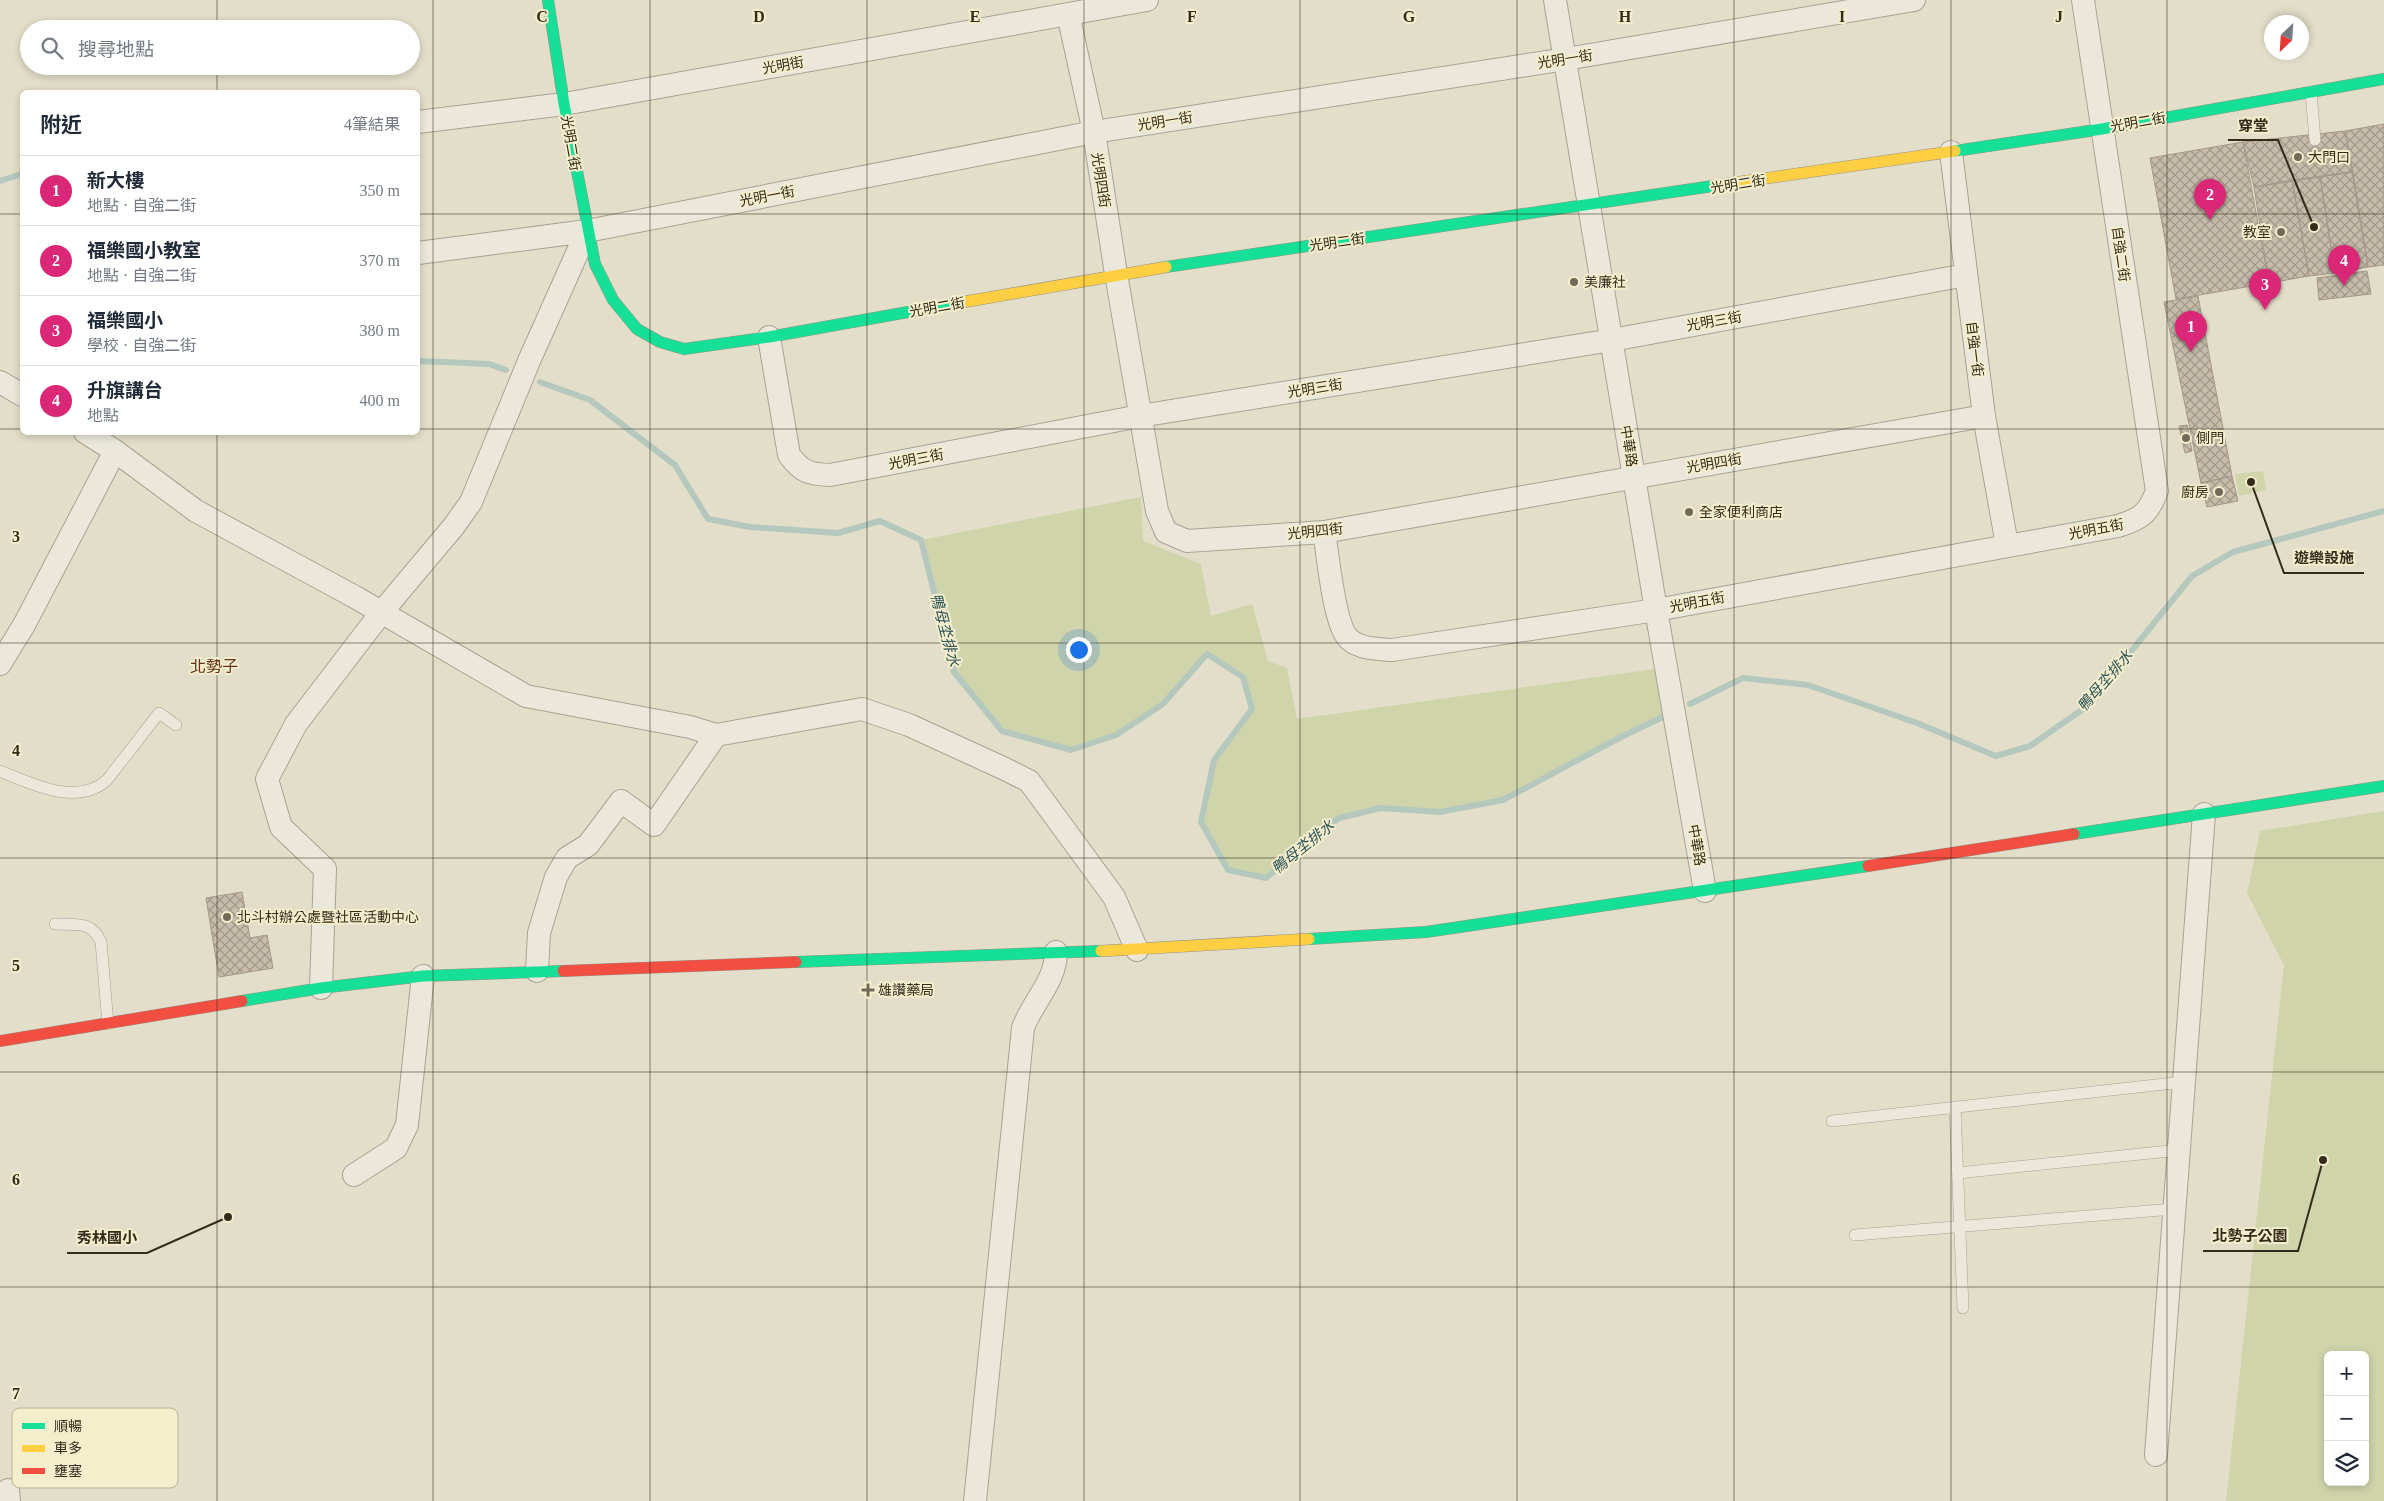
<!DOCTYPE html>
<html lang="zh-TW">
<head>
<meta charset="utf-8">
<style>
  :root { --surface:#fff; --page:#f6f6f7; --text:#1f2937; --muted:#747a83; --line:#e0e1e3; --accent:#db2777 }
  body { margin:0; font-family:"Times New Roman","Noto Sans TC",serif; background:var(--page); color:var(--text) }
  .controls { position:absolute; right:15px; bottom:15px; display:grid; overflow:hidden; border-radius:8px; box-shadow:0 2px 8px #0003 }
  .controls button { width:45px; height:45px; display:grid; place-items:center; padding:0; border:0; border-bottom:1px solid var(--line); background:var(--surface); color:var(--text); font:25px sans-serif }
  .compass { position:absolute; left:2264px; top:15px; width:45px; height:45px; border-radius:50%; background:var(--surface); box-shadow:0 2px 8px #0003; rotate:205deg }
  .you { position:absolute; left:1078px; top:649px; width:18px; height:18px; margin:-12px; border:4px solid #fff; border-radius:50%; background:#1a73e8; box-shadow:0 0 0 8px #1a73e833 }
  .badge { display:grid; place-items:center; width:32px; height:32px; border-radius:50%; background:var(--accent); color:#fff; font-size:16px; font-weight:700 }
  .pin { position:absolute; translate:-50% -41px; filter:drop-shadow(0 1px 2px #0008) }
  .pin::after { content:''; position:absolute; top:26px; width:18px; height:15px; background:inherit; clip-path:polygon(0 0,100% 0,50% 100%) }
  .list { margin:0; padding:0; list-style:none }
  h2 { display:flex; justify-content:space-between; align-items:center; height:65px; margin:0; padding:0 20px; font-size:21px }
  h2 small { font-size:16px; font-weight:400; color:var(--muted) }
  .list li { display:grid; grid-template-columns:32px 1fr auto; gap:15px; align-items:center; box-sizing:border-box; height:70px; padding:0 20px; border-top:1px solid var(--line) }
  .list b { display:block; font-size:19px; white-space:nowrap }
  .list p { margin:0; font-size:16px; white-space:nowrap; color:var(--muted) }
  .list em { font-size:16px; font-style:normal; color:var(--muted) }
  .icon { flex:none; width:28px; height:28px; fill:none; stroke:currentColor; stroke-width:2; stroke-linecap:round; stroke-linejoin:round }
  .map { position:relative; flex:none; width:2384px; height:1501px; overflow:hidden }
  .search { position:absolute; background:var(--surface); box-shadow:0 2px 8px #0003; left:20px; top:20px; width:400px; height:55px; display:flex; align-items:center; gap:12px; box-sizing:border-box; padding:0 18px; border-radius:28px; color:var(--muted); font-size:19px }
  .panel { position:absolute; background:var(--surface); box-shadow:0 2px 8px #0003; left:20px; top:90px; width:400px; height:345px; border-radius:8px }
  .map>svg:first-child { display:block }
</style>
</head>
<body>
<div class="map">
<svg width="2384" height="1501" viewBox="0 0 2384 1501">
  <defs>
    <pattern id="building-cross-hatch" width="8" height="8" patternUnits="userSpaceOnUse" patternTransform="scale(1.25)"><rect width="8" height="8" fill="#c7bcaa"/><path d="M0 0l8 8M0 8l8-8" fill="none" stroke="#a2998a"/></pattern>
  </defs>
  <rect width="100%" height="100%" fill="#e3dec9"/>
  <path fill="#cfd4ab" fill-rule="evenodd" d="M2263,471L2266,490L2239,496L2235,474Z
    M1141,497L1143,541L1201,564L1211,616L1252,604L1268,661L1287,668L1297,719L1662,668L1671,713L1503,800L1443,811L1379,808L1339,818L1266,878L1228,870L1202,821L1214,760L1252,709L1243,677L1207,654L1163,704L1106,738L1071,750L1002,731L954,672L921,540Z
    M2384,811V1501H2226L2284,965L2247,893L2260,831ZM2328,1355H2365V1482H2328Z"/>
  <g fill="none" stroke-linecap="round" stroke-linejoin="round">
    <path stroke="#b5c8be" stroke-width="6" d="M0,181L22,174
      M418,361L489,364L506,370
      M540,382L590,400L675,465L708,519L750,527L838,533L880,521L921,540L954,672L1002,731L1071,750L1116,735L1163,704L1207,654L1243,677L1252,709L1214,760L1201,822L1228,870L1266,878L1339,818L1381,808L1440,812L1503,800L1621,737L1671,713
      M1690,704L1743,678L1808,685L1917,723L1996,756L2030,746L2086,707L2192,576L2233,552L2384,511"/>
  </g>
  <path fill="url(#building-cross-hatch)" stroke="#a29989" d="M2384,124V265L2368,267L2345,131Z
    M2345,131L2353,172L2254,187L2243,142Z
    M2243,142L2269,283L2176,299L2150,158Z
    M2353,172L2368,267L2335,273L2320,176Z
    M2320,176L2335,273L2309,276L2292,180Z
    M2292,180L2309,276L2269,283L2254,187Z
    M2367,271L2371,294L2319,300L2317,278Z
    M2198,296L2232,476L2201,483L2164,302Z
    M2187,425L2192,451L2185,453L2179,426Z
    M2232,476L2238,501L2207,507L2201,483Z
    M242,892L250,938L267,935L273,968L219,977L206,898Z"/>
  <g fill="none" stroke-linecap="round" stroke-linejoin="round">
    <defs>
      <path id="lane" d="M2311,92L2315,140
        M0,771C32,784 77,807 107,780L159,713L176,725
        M55,924C77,925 91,920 101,942L108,1024
        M1955,1107L1963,1308
        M1832,1121L2183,1082
        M1958,1173L2179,1150
        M1855,1235L2174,1209"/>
      <path id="street" d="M1555,0L1656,610L1705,891
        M1068,14L1094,132L1116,274L1157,511L1166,532L1187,541L1324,532L1984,416
        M418,122L564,104L1147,0
        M1951,152L1984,416L2007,545
        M418,253L587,231L1094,132L1566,59L1914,0
        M769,337L789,455C802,472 808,474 830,475L1140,416L1612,340L1966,275
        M0,382L22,395
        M85,432L115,451L196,511L355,597L526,696L690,727L716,735L862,709L909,725L1005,769L1029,781L1114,897L1137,950
        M1324,532C1328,554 1334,628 1350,640C1361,649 1378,649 1392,650L1656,610L2118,526C2141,519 2148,514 2157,491L2083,0
        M0,664L24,625L115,451
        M537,971L539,933L556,877L567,858L588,845L621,801L654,825L716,735
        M321,988L325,869L281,827L267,779L296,724L381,613L454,526L471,502L529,361L587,231
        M354,1175L396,1148L407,1125L423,976
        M2156,1455L2204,814
        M8,1490L9,1501
        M975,1501L1023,1028C1033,1001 1056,981 1056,952"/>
      <path id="fast" d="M548,0L564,104L595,264L613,300L637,329L660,342L684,349L769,337L958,303
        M1955,151L2102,129L2384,79
        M1166,267L1733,183
        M2074,834L2384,786
        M1309,939L1426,932L1868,866
        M796,962L1101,951
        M242,1001L321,988L423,976L563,971"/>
      <path id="slow" d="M1733,183L1955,151
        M958,303L1166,267
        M1101,951L1309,939"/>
      <path id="jam" d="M1868,866L2074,834
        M563,971L796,962
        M0,1041L242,1001"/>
    </defs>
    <use href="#lane" stroke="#a8a293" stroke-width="12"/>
    <use href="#street" stroke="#a8a293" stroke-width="24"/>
    <use href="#fast" stroke="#979283" stroke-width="12"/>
    <use href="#slow" stroke="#979283" stroke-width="12"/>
    <use href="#jam" stroke="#979283" stroke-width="12"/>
    <use href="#lane" stroke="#ebe8db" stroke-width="11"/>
    <use href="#street" stroke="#ebe8db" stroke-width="22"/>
    <use href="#fast" stroke="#16e098" stroke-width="11"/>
    <use href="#slow" stroke="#ffcf43" stroke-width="11"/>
    <use href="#jam" stroke="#f24e42" stroke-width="11"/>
  </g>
  <path fill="none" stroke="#352b1b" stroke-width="1" stroke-opacity="0.55" d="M217,0V29M433,0V1501M650,0V1501M867,0V1501M1084,0V1501M1300,0V1501M1517,0V1501M1734,0V1501M1951,0V1501M2167,0V1501M217,66V92M0,214H22M418,214H2384M0,429H22M418,429H2384M217,432V1501M0,643H2384M0,858H2384M0,1072H2384M0,1287H2384"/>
  <g fill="#726a58" stroke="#f5eecd" stroke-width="2">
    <circle cx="2298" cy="157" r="5"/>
    <circle cx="2281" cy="232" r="5"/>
    <circle cx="1574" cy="282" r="5"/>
    <circle cx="2186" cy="438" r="5"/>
    <circle cx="2219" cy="492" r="5"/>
    <circle cx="1689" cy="512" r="5"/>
    <circle cx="227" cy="917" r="5"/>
    <path d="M865.5 982.5h5v5h5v5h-5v5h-5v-5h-5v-5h5z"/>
  </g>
  <g text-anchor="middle" stroke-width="4" stroke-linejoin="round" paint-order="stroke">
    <g font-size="14" fill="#352b1b" stroke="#f5eecd">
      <text transform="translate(1565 59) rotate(-9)" y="5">光明一街</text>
      <text transform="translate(783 65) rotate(-10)" y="5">光明街</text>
      <text transform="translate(1165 121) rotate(-9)" y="5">光明一街</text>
      <text transform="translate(2138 122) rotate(-10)" y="5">光明二街</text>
      <text transform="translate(571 143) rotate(80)" y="5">光明二街</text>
      <text transform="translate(1101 180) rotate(81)" y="5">光明四街</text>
      <text transform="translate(1738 184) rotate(-9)" y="5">光明二街</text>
      <text transform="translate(767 196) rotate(-11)" y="5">光明一街</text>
      <text transform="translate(1337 242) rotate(-8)" y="5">光明二街</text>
      <text transform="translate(2121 254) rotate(82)" y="5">自強二街</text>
      <text transform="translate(937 307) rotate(-10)" y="5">光明二街</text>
      <text transform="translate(1714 321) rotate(-10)" y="5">光明三街</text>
      <text transform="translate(1975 349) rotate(83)" y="5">自強一街</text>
      <text transform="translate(1315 388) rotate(-9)" y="5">光明三街</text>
      <text transform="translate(1629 446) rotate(81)" y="5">中華路</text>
      <text transform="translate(916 459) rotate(-11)" y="5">光明三街</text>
      <text transform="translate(1714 463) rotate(-10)" y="5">光明四街</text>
      <text transform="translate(2096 529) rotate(-11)" y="5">光明五街</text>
      <text transform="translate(1315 531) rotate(-6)" y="5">光明四街</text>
      <text transform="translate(1697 602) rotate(-11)" y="5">光明五街</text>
      <text transform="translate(1697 845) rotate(80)" y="5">中華路</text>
    </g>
    <g font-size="14" fill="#352b1b" stroke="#f5eecd" text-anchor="start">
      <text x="2308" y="162">大門口</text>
      <text x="2271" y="237" text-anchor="end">教室</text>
      <text x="1584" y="287">美廉社</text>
      <text x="2196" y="443">側門</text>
      <text x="2209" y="497" text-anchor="end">廚房</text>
      <text x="1699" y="517">全家便利商店</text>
      <text x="237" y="922">北斗村辦公處暨社區活動中心</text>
      <text x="878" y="995">雄讚藥局</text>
    </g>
    <g font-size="15" font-style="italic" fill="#2a5355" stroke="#f5eecd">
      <text transform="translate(945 630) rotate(75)" y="5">鴨母坔排水</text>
      <text transform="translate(2105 681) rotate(-49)" y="5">鴨母坔排水</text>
      <text transform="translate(1303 847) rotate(-39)" y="5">鴨母坔排水</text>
    </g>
    <g font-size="16" fill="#62321a" stroke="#f5eecd">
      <text x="214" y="672">北勢子</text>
    </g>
  </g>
  <rect x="12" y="1408" width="166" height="80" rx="8" fill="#f5eecd" stroke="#bbb498" stroke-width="1"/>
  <rect x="22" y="1423" width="23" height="6" fill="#16e098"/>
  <rect x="22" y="1445" width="23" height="7" fill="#ffcf43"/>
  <rect x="22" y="1468" width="23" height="6" fill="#f24e42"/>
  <g font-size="14" fill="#352b1b">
    <text x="54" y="1431">順暢</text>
    <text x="54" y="1453">車多</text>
    <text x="54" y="1476">壅塞</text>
  </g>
  <g font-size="16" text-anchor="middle" font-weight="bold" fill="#352b1b" stroke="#f5eecd" stroke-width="4" stroke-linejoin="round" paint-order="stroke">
    <text x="542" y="22">C</text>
    <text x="759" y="22">D</text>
    <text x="975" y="22">E</text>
    <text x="1192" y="22">F</text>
    <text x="1409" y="22">G</text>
    <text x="1625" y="22">H</text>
    <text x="1842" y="22">I</text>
    <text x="2059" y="22">J</text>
    <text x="16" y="542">3</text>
    <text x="16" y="756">4</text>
    <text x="16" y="971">5</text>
    <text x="16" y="1185">6</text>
    <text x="16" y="1399">7</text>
  </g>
  <path fill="none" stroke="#352b1b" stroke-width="2" d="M2314 227L2278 140H2228M2251 482L2284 573H2364M2323 1160L2298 1251H2203M228 1217L147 1253H67"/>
  <g fill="#352b1b" stroke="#f5eecd" stroke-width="2">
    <circle cx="2314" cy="227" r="5"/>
    <circle cx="2251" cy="482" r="5"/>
    <circle cx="2323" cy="1160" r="5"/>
    <circle cx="228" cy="1217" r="5"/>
  </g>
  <g font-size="15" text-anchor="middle" font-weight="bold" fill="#352b1b" stroke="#f5eecd" stroke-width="4" stroke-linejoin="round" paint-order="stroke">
    <text x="2253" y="131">穿堂</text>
    <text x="2324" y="563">遊樂設施</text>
    <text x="2250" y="1241">北勢子公園</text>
    <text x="107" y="1243">秀林國小</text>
  </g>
</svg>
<div class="controls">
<button>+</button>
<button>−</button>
<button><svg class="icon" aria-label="layers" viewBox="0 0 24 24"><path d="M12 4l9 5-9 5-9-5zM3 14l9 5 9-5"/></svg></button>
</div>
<svg class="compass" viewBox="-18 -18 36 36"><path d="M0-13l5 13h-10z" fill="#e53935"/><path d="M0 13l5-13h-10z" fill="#747a83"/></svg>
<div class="you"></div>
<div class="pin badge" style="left:2191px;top:352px">1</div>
<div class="pin badge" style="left:2210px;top:220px">2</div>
<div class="pin badge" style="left:2265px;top:310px">3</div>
<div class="pin badge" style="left:2344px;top:286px">4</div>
<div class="search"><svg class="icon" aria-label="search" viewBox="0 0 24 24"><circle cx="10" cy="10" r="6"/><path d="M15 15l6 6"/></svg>搜尋地點</div>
<section class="panel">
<h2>附近<small>4筆結果</small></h2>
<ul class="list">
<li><span class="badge">1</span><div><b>新大樓</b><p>地點 · 自強二街</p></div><em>350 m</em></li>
<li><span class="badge">2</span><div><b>福樂國小教室</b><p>地點 · 自強二街</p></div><em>370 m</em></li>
<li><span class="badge">3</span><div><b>福樂國小</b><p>學校 · 自強二街</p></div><em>380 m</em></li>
<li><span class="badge">4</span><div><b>升旗講台</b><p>地點</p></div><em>400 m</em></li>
</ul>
</section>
</div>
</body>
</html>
